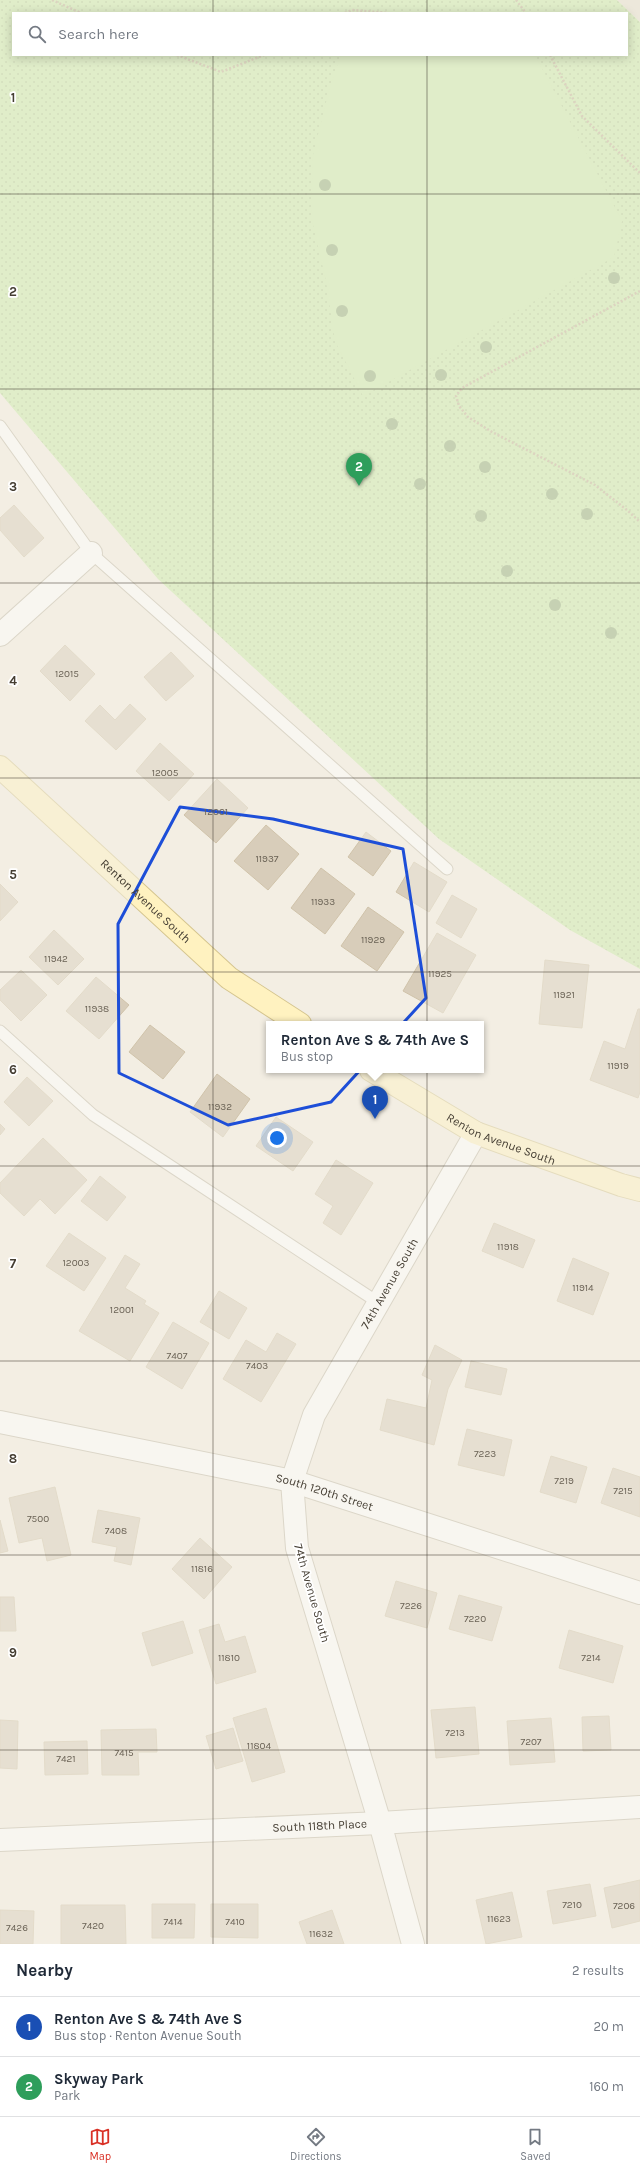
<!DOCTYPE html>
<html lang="en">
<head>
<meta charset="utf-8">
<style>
  :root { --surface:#fff; --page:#f6f6f7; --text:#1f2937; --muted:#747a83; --line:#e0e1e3; --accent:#d93025 }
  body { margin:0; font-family:Karla,sans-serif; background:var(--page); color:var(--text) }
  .you { position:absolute; left:277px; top:1138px; width:14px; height:14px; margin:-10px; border:3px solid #fff; border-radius:50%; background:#1a73e8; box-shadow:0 0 0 6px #1a73e833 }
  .badge { display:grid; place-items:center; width:26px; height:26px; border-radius:50%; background:var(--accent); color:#fff; font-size:13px; font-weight:700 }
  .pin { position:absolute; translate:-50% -33px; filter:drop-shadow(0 1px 2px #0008) }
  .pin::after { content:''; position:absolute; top:21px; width:14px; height:12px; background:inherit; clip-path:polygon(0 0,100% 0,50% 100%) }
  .popup { position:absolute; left:266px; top:1021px; width:218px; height:52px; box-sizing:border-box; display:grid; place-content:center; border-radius:0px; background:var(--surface); filter:drop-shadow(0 1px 3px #0005); font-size:13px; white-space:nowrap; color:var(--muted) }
  .popup b { font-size:15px; color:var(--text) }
  .popup::after { content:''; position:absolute; left:50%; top:100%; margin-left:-8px; border:8px solid transparent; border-top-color:var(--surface) }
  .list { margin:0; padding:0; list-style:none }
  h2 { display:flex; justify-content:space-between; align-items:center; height:52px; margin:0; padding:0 16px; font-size:17px }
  h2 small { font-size:13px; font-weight:400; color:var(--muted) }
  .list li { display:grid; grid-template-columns:26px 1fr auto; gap:12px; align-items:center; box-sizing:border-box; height:60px; padding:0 16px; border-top:1px solid var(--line) }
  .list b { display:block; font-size:15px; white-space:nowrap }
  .list p { margin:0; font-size:13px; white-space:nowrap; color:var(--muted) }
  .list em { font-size:13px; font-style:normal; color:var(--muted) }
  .icon { flex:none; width:22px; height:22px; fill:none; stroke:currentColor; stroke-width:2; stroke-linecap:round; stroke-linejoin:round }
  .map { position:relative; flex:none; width:640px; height:1944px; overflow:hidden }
  .search { position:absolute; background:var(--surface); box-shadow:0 2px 10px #0003; left:12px; right:12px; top:12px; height:44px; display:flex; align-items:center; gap:10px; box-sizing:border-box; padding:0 14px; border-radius:0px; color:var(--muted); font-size:15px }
  .sheet { height:172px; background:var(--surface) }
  nav { display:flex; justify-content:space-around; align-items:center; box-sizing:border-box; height:56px; border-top:1px solid var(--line); background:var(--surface); font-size:11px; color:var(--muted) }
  nav a { display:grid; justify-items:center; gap:2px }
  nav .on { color:var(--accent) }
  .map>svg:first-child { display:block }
</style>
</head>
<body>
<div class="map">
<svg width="640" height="1944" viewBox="0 0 640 1944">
  <defs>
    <pattern id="green-dots" width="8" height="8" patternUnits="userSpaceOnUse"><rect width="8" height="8" fill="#caeaa8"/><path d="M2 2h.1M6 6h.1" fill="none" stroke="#afca91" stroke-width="1.8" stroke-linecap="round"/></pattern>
  </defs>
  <rect width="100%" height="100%" fill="#f3eee3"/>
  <path fill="#e7e1d0" d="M617,0H640V22Z"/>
  <path fill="url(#green-dots)" fill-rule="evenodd" d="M0,0H617L640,22V969L570,930L439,839L158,579L0,393ZM13,13H627V55H13Z"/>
  <path fill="#caeaa8" d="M341,55H535L622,221L614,257L363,396L335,341L326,281L311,216L313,155L330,86Z"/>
  <path fill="#d8cdba" stroke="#d0c3aa" d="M14,505L44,538L24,557L0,530V518Z
    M65,645L95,674L70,701L40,671Z
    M171,652L194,676L166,701L144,677Z
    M130,704L146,719L116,750L85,721L100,705L115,720Z
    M160,743L194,774L169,801L136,771Z
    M217,779L248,808L216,843L184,815Z
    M266,825L299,854L268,890L234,861Z
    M366,832L391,851L373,876L348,857Z
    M414,862L447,882L429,912L396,892Z
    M321,868L355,894L325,934L291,908Z
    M0,884L18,902L0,921Z
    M452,895L477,909L461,938L436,923Z
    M368,907L404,932L377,971L341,946Z
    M54,930L84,959L58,985L29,957Z
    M437,933L476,955L443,1013L403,991Z
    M545,960L589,965L582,1028L539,1024Z
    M21,970L47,995L21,1021L0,1000V990Z
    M96,977L129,1005L99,1039L66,1011Z
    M638,1009H640V1092L638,1098L590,1080L604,1041L625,1049Z
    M150,1025L185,1052L163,1079L129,1052Z
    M217,1074L250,1099L223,1137L190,1112Z
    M27,1077L53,1101L29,1126L4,1102Z
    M276,1117L313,1142L293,1171L256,1146Z
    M0,1124L5,1129L0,1135Z
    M43,1138L87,1180L55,1214L40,1199L24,1216L0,1193V1183Z
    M336,1160L373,1183L341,1235L323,1223L333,1206L315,1194Z
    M100,1176L126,1197L107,1221L81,1201Z
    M494,1223L535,1240L523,1268L482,1251Z
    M69,1233L106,1258L84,1291L46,1266Z
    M125,1255L140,1264L125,1288L146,1301L144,1304L159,1313L130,1361L79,1331Z
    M573,1258L609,1273L593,1315L557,1301Z
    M219,1291L247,1308L229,1339L200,1322Z
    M173,1322L209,1343L182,1389L146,1367Z
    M277,1333L296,1344L261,1402L223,1379L246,1340L266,1352Z
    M435,1345L462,1360L448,1389L434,1445L380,1430L387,1399L426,1408L432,1380L422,1375Z
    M471,1361L507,1369L501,1395L465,1387Z
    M467,1429L512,1440L504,1476L458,1465Z
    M551,1456L587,1467L576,1503L540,1492Z
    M613,1468L640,1477V1517L601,1503Z
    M55,1487L71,1555L47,1561L42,1538L19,1543L9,1498Z
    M98,1510L140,1518L131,1565L114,1561L117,1547L92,1542Z
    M0,1520L8,1551L0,1553Z
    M200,1538L232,1567L204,1599L172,1569Z
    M396,1581L437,1593L427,1628L385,1616Z
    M459,1595L502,1607L492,1641L449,1629Z
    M0,1597H14L16,1631H0Z
    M183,1621L193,1653L152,1666L142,1633Z
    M219,1624L225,1642L245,1636L256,1672L216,1684L199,1630Z
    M569,1630L623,1646L613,1683L559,1668Z
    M475,1707L479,1754L436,1758L431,1710Z
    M266,1708L285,1772L252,1782L233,1718Z
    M609,1716L611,1750L583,1751L582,1717Z
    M551,1718L555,1762L510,1765L507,1721Z
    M0,1720L18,1721L17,1769L0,1768Z
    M233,1728L243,1761L216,1769L206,1736Z
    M156,1729L157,1752H138L139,1775H102L101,1730Z
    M87,1741L88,1774L45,1775L44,1742Z
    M640,1880V1921L612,1928L604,1888Z
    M590,1884L596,1916L553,1924L547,1891Z
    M512,1892L522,1937L486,1944L476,1900Z
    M152,1904H195L194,1938H152Z
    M211,1904H258V1938L211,1937Z
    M61,1905H125L126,1944H61Z
    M0,1910L34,1911L33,1944H0Z
    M332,1910L344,1944H307L299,1922Z"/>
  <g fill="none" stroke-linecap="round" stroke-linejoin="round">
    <defs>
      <path id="service" d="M0,426L91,553L447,869
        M0,1031L93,1115L379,1303"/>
      <g id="minor">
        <path d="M0,635L91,553"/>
        <path id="s1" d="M0,1422L292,1481L640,1593"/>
        <path id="s2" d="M0,1840L380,1823L640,1807"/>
      </g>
      <g id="tertiary">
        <path id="s3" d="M413,1944L380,1823L297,1548L292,1481L314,1415L476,1133"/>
      </g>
      <g id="secondary">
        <path id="s4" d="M0,767L229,978L300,1024"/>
        <path id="s5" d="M371,1070L476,1133L621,1185L640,1190"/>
      </g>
    </defs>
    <use href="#service" stroke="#c1b9a8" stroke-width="13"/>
    <use href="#minor" stroke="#c1b9a8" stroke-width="24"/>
    <use href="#tertiary" stroke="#c1b9a8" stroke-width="24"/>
    <use href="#secondary" stroke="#d5c58f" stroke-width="24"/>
    <path stroke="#c1b395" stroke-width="2.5" stroke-dasharray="2 2" stroke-linecap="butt" d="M52,0L81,13
      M516,0L526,13
      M345,13L352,10L388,13
      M177,55L221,72L264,55
      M550,55L582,116L640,173
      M640,291L462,388L456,396L459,406L468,417L492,432L595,485L627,510L640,522"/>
    <use href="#service" stroke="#fff" stroke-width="11"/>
    <use href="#minor" stroke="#fff" stroke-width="22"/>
    <use href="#tertiary" stroke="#fff" stroke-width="22"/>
    <use href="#secondary" stroke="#fff2c0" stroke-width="22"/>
  </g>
  <g fill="#91ae79">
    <circle cx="325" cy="185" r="6"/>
    <circle cx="332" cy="250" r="6"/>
    <circle cx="614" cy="278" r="6"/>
    <circle cx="342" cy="311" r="6"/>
    <circle cx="486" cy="347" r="6"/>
    <circle cx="441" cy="375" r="6"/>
    <circle cx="370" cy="376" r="6"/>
    <circle cx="392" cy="424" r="6"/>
    <circle cx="450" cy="446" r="6"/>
    <circle cx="485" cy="467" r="6"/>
    <circle cx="420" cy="484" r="6"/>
    <circle cx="552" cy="494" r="6"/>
    <circle cx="587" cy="514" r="6"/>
    <circle cx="481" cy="516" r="6"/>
    <circle cx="507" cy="571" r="6"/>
    <circle cx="555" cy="605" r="6"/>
    <circle cx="611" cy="633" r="6"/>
  </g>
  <path d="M0 0H640V1944H0ZM180,807L273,819L403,849L426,998L331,1102L228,1125L119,1073L118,924Z" fill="#f3eee3" fill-opacity=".55" fill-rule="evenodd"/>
  <path fill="none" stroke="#1d4ed8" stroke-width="3" stroke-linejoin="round" d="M180,807L273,819L403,849L426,998L331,1102L228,1125L119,1073L118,924Z"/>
  <path fill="none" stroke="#453e33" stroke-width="1" stroke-opacity="0.55" d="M213,0V13M427,0V13M213,55V1944M427,55V1944M0,194H640M0,389H640M0,583H640M0,778H640M0,972H640M0,1166H640M0,1361H640M0,1555H640M0,1750H640"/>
  <g text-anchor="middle" stroke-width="3.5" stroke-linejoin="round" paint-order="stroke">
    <g font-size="10" fill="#6a6255">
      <text x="67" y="677">12015</text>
      <text x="165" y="776">12005</text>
      <text x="216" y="815">12001</text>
      <text x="267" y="862">11937</text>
      <text x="323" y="905">11933</text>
      <text x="373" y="943">11929</text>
      <text x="56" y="962">11942</text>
      <text x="440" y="977">11925</text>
      <text x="564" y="998">11921</text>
      <text x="97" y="1012">11938</text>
      <text x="618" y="1069">11919</text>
      <text x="220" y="1110">11932</text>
      <text x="508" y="1250">11918</text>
      <text x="76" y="1266">12003</text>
      <text x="583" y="1291">11914</text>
      <text x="122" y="1313">12001</text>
      <text x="177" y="1359">7407</text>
      <text x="257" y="1369">7403</text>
      <text x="485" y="1457">7223</text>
      <text x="564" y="1484">7219</text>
      <text x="623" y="1494">7215</text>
      <text x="38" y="1522">7500</text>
      <text x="116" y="1534">7408</text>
      <text x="202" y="1572">11816</text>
      <text x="411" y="1609">7226</text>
      <text x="475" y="1622">7220</text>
      <text x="229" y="1661">11810</text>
      <text x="591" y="1661">7214</text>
      <text x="455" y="1736">7213</text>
      <text x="531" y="1745">7207</text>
      <text x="259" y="1749">11804</text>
      <text x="124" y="1756">7415</text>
      <text x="66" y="1762">7421</text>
      <text x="572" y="1908">7210</text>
      <text x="624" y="1909">7206</text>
      <text x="499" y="1922">11623</text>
      <text x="173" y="1925">7414</text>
      <text x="235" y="1925">7410</text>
      <text x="93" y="1929">7420</text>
      <text x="17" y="1931">7426</text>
      <text x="321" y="1937">11632</text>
    </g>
    <g font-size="12" fill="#453e33" stroke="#fff">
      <text dy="4" stroke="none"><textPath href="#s4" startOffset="198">Renton Avenue South</textPath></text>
      <text dy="4" stroke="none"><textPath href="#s5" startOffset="148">Renton Avenue South</textPath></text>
      <text dy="4" stroke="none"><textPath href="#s3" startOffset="701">74th Avenue South</textPath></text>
      <text dy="4" stroke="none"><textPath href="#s1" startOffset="332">South 120th Street</textPath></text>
      <text transform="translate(312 1593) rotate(74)" y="4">74th Avenue South</text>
      <text dy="4" stroke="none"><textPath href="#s2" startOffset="320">South 118th Place</textPath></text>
    </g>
  </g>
  <g font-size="13" text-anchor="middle" font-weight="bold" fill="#453e33" stroke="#fff" stroke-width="3.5" stroke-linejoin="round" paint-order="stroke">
    <text x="13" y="102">1</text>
    <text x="13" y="296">2</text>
    <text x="13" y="491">3</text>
    <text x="13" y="685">4</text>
    <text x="13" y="879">5</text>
    <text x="13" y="1074">6</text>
    <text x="13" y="1268">7</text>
    <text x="13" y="1463">8</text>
    <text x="13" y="1657">9</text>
  </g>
</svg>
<div class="you"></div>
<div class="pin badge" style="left:375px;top:1119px;background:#1a4fb4">1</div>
<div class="popup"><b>Renton Ave S &amp; 74th Ave S</b>Bus stop</div>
<div class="pin badge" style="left:359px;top:486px;background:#2e9e5b">2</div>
<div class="search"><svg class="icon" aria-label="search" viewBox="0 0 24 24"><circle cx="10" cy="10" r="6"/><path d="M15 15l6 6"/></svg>Search here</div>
</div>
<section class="sheet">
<h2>Nearby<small>2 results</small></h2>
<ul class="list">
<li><span class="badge" style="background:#1a4fb4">1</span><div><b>Renton Ave S &amp; 74th Ave S</b><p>Bus stop · Renton Avenue South</p></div><em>20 m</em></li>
<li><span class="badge" style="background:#2e9e5b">2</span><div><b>Skyway Park</b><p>Park</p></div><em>160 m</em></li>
</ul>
</section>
<nav>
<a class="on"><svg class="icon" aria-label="map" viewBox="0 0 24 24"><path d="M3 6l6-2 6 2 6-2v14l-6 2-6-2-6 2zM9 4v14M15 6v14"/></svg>Map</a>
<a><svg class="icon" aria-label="directions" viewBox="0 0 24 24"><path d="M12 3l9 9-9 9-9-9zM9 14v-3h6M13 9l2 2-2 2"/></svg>Directions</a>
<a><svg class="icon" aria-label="saved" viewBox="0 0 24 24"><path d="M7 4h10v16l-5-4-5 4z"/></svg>Saved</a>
</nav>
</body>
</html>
